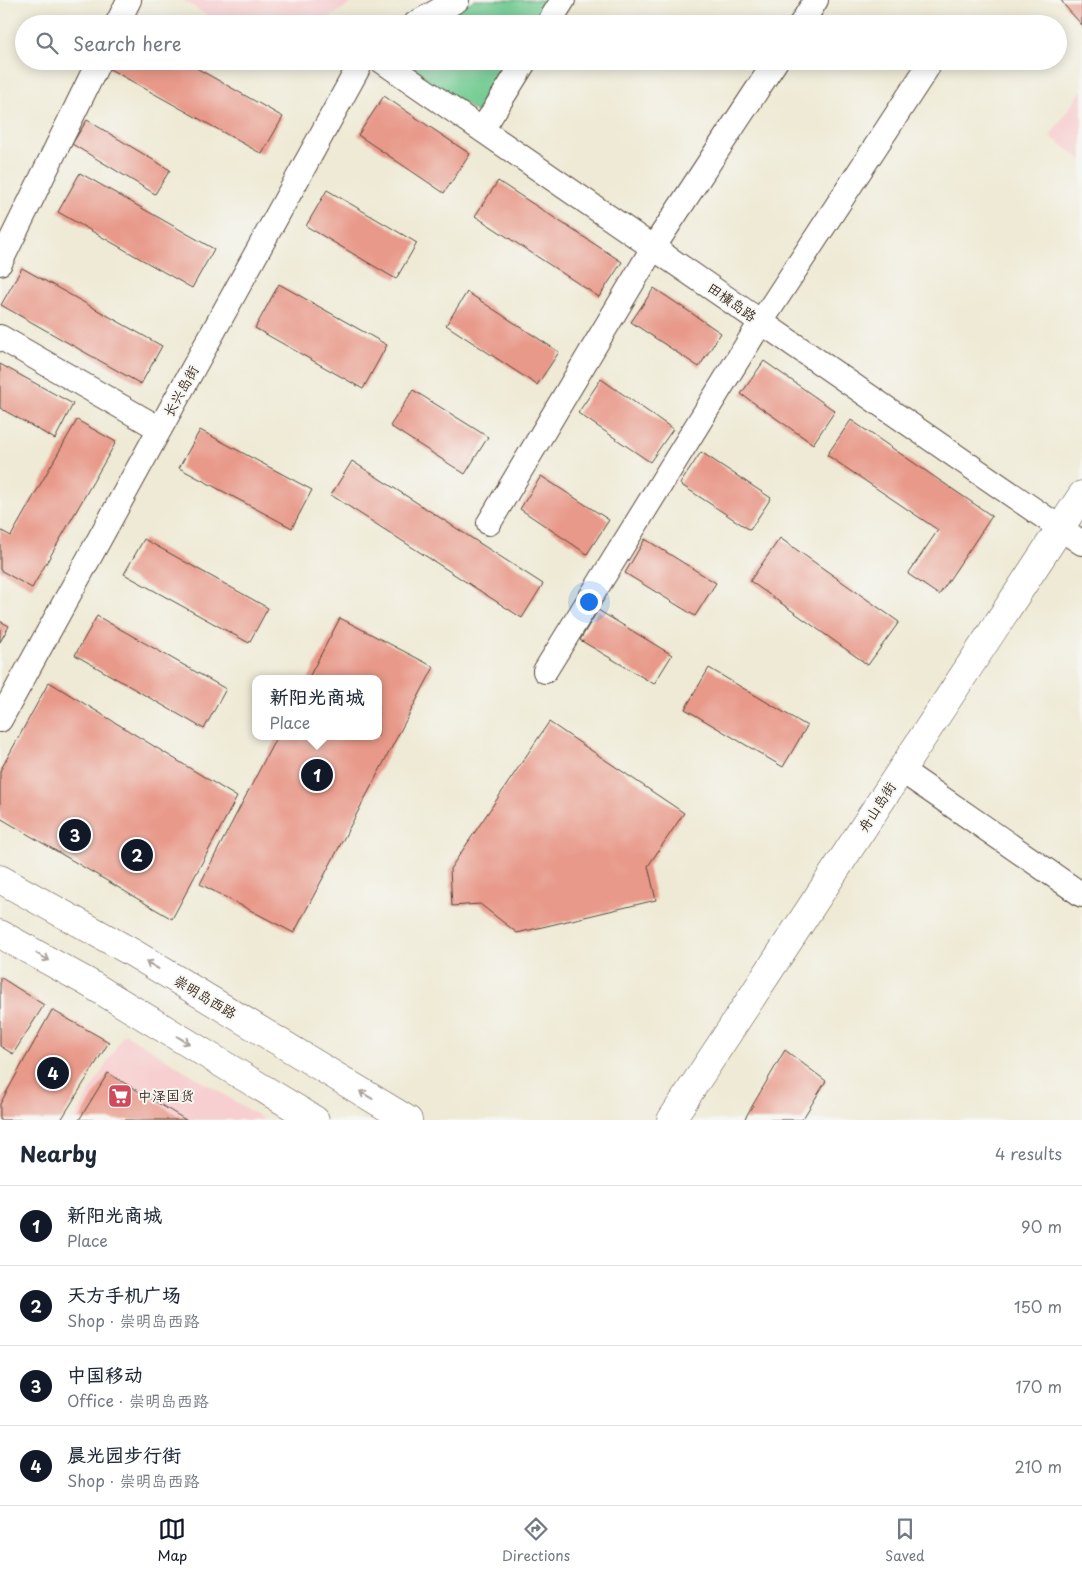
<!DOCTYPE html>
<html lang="en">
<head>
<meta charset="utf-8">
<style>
  :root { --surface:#fff; --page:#f2f2f3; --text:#1f2937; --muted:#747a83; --line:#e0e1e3; --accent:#111827 }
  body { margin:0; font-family:"Playpen Sans","LXGW WenKai TC",sans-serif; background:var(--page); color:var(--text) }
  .you { position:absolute; left:588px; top:601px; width:18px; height:18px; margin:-12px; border:4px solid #fff; border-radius:50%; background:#1a73e8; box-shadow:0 0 0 8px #1a73e833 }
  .badge { display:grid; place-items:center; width:32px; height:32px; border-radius:50%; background:var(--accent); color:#fff; font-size:16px; font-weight:700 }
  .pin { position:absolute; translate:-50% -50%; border:2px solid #fff; box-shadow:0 1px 5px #0006 }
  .popup { position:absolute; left:252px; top:675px; width:130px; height:65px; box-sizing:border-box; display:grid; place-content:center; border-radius:10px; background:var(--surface); filter:drop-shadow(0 1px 4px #0005); font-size:16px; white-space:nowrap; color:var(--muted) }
  .popup b { font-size:19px; color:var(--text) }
  .popup::after { content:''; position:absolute; left:50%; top:100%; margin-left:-10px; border:10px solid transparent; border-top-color:var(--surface) }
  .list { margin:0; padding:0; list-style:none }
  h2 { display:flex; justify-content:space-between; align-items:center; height:65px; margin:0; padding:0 20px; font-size:21px }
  h2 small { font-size:16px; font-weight:400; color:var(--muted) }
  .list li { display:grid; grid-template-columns:32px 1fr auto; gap:15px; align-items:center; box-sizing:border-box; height:80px; padding:0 20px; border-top:1px solid var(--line) }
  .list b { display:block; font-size:19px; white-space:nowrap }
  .list p { margin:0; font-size:16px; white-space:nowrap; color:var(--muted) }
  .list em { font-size:16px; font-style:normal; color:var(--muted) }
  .icon { flex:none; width:28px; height:28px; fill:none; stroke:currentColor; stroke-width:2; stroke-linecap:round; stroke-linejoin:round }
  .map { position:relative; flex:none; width:1082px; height:1120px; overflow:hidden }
  .search { position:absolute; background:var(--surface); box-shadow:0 2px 12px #0003; left:15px; right:15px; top:15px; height:55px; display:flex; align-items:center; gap:12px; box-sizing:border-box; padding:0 18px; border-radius:28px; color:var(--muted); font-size:19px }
  .sheet { height:385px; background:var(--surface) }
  nav { display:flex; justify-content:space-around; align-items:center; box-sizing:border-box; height:70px; border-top:1px solid var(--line); background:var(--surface); font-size:14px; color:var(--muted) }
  nav a { display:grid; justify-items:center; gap:2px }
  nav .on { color:var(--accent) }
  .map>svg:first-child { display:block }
</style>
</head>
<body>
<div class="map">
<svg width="1082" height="1120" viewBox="0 0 1082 1120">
  <rect width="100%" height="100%" fill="#f6f6f2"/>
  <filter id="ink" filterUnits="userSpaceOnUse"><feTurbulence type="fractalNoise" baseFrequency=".02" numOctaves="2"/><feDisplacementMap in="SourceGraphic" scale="10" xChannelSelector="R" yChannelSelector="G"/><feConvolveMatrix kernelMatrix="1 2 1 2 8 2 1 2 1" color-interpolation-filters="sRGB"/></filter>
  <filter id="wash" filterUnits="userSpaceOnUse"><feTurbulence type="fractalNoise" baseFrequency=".0096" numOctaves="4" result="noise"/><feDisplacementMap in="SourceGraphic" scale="20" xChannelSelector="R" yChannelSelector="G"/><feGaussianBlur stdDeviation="1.12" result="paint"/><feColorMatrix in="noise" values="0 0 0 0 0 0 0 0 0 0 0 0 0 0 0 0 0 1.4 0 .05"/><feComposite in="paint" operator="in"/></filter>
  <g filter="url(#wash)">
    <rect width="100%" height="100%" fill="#efead5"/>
    <path fill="#f7cfd0" d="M183,0H356L320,24H220Z
      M1082,90V160L1050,136Z
      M124,1033L265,1120H74Z"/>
    <path fill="#71ca91" stroke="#567a58" d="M474,0H550L536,24H432Z
      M400,61H513L481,115Z"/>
    <g id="blocks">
      <path fill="#e89989" d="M1061,0H1082V25L1065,6Z
        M112,61H184L283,117L262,154L108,68Z
        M384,96L470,154L444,193L358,135Z
        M87,120L170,170L155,194L72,144Z
        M80,173L214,249L192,288L58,212Z
        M498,181L622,262L599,297L475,216Z
        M327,190L417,243L396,279L306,226Z
        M22,268L162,346L141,384L1,305Z
        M279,284L387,345L363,389L255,328Z
        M654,288L721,333L699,367L631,322Z
        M467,292L559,352L537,385L446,325Z
        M764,361L835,411L813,444L741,394Z
        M0,364L73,404L55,439L0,408Z
        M601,379L673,429L650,462L578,413Z
        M413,390L488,437L465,474L390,426Z
        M77,420L116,442L32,588L0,570V530L11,536Z
        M851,420L992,516L939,595L908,574L938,530L827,455Z
        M200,430L312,490L292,528L179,468Z
        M701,452L771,498L750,530L680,484Z
        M352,461L543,584L522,618L331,495Z
        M541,476L609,520L587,554L520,509Z
        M780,538L899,622L868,665L750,581Z
        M144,539L268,608L249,643L124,574Z
        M645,539L716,583L695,616L625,573Z
        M598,610L672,655L654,684L580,640Z
        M97,616L226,689L204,729L75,655Z
        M340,618L434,667L294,933L200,884L277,736H378V679H308Z
        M0,621L9,626L0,642Z
        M709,668L807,726L783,767L685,709Z
        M49,682L237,797L172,919L0,818V771Z
        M549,722L684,813L648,866L656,900L517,933L480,904L452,906L450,869Z
        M0,977L44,1005L13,1054L0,1046Z
        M52,1010L109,1042L61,1120H0V1104Z
        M785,1050L826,1081L802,1120H744Z
        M108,1073L186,1120H79Z"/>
    </g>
  </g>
  <g filter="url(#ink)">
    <use href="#blocks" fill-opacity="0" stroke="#564739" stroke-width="1"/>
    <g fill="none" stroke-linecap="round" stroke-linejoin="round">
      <defs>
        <path id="minor" d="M117,24L129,0
          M415,24L457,0
          M548,24L563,0
          M801,24L816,0
          M382,61L1082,543
          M482,130L525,61
          M0,263L99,61
          M0,337L160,429
          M489,523L653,248L776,61
          M545,671L761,322L927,68
          M0,720L362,61
          M901,770L1082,895"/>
        <path id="tertiary" d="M671,1120L1082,495"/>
        <path id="primary" d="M0,879L133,953L408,1120
          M0,934L87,982L315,1120"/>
      </defs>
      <use href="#minor" stroke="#564739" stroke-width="26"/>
      <use href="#tertiary" stroke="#564739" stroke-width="29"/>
      <use href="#primary" stroke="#564739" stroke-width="29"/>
      <use href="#minor" stroke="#fff" stroke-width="24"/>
      <use href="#tertiary" stroke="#fff" stroke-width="28"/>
      <use href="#primary" stroke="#fff" stroke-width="28"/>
    </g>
    <defs><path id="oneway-shaft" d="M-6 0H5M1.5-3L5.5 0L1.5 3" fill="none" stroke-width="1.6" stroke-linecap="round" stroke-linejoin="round" transform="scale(1.25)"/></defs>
    <g stroke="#a79f9a">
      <use href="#oneway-shaft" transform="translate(43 957) rotate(29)"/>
      <use href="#oneway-shaft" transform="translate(152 965) rotate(-149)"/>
      <use href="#oneway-shaft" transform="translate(183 1040) rotate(31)"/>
      <use href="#oneway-shaft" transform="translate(366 1095) rotate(-149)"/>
    </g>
  </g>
  <defs>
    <symbol id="supermarket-square" viewBox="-11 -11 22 22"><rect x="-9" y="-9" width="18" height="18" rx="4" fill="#d1495b" stroke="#f6f6f2"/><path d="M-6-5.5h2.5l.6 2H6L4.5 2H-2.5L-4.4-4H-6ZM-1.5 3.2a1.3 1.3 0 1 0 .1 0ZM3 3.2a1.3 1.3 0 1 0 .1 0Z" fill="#fff"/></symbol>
  </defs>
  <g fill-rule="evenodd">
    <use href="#supermarket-square" x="106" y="1082" width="28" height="28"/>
  </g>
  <g text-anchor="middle" stroke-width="4" stroke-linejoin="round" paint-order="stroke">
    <g font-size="14" fill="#3b2a1e" stroke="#f6f6f2">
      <text transform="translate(732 302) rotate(35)" y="5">田横岛路</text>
      <text transform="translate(181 391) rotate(-61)" y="5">长兴岛街</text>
      <text transform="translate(877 807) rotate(-57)" y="5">舟山岛街</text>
      <text transform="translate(205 997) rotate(31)" y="5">崇明岛西路</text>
    </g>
    <g font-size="14" fill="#3b2a1e" stroke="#f6f6f2" text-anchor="start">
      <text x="138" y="1101">中泽国货</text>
    </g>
  </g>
</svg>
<div class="you"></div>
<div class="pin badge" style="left:317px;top:775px">1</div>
<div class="popup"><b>新阳光商城</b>Place</div>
<div class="pin badge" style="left:137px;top:855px">2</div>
<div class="pin badge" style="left:75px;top:835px">3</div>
<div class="pin badge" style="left:53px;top:1073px">4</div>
<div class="search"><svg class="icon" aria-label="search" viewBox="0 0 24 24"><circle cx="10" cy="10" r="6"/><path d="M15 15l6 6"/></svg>Search here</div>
</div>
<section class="sheet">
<h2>Nearby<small>4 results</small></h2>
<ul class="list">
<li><span class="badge">1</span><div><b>新阳光商城</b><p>Place</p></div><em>90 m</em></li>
<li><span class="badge">2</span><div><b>天方手机广场</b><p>Shop · 崇明岛西路</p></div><em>150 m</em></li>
<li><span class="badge">3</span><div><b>中国移动</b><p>Office · 崇明岛西路</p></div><em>170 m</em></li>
<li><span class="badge">4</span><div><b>晨光园步行街</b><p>Shop · 崇明岛西路</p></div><em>210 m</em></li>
</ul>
</section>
<nav>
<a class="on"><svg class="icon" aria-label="map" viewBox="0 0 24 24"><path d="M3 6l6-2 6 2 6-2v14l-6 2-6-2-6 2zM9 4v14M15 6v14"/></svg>Map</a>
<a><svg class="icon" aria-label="directions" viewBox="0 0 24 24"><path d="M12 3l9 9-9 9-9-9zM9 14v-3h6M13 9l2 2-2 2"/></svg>Directions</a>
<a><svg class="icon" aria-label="saved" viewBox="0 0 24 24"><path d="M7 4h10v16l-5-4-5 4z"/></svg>Saved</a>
</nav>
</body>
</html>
